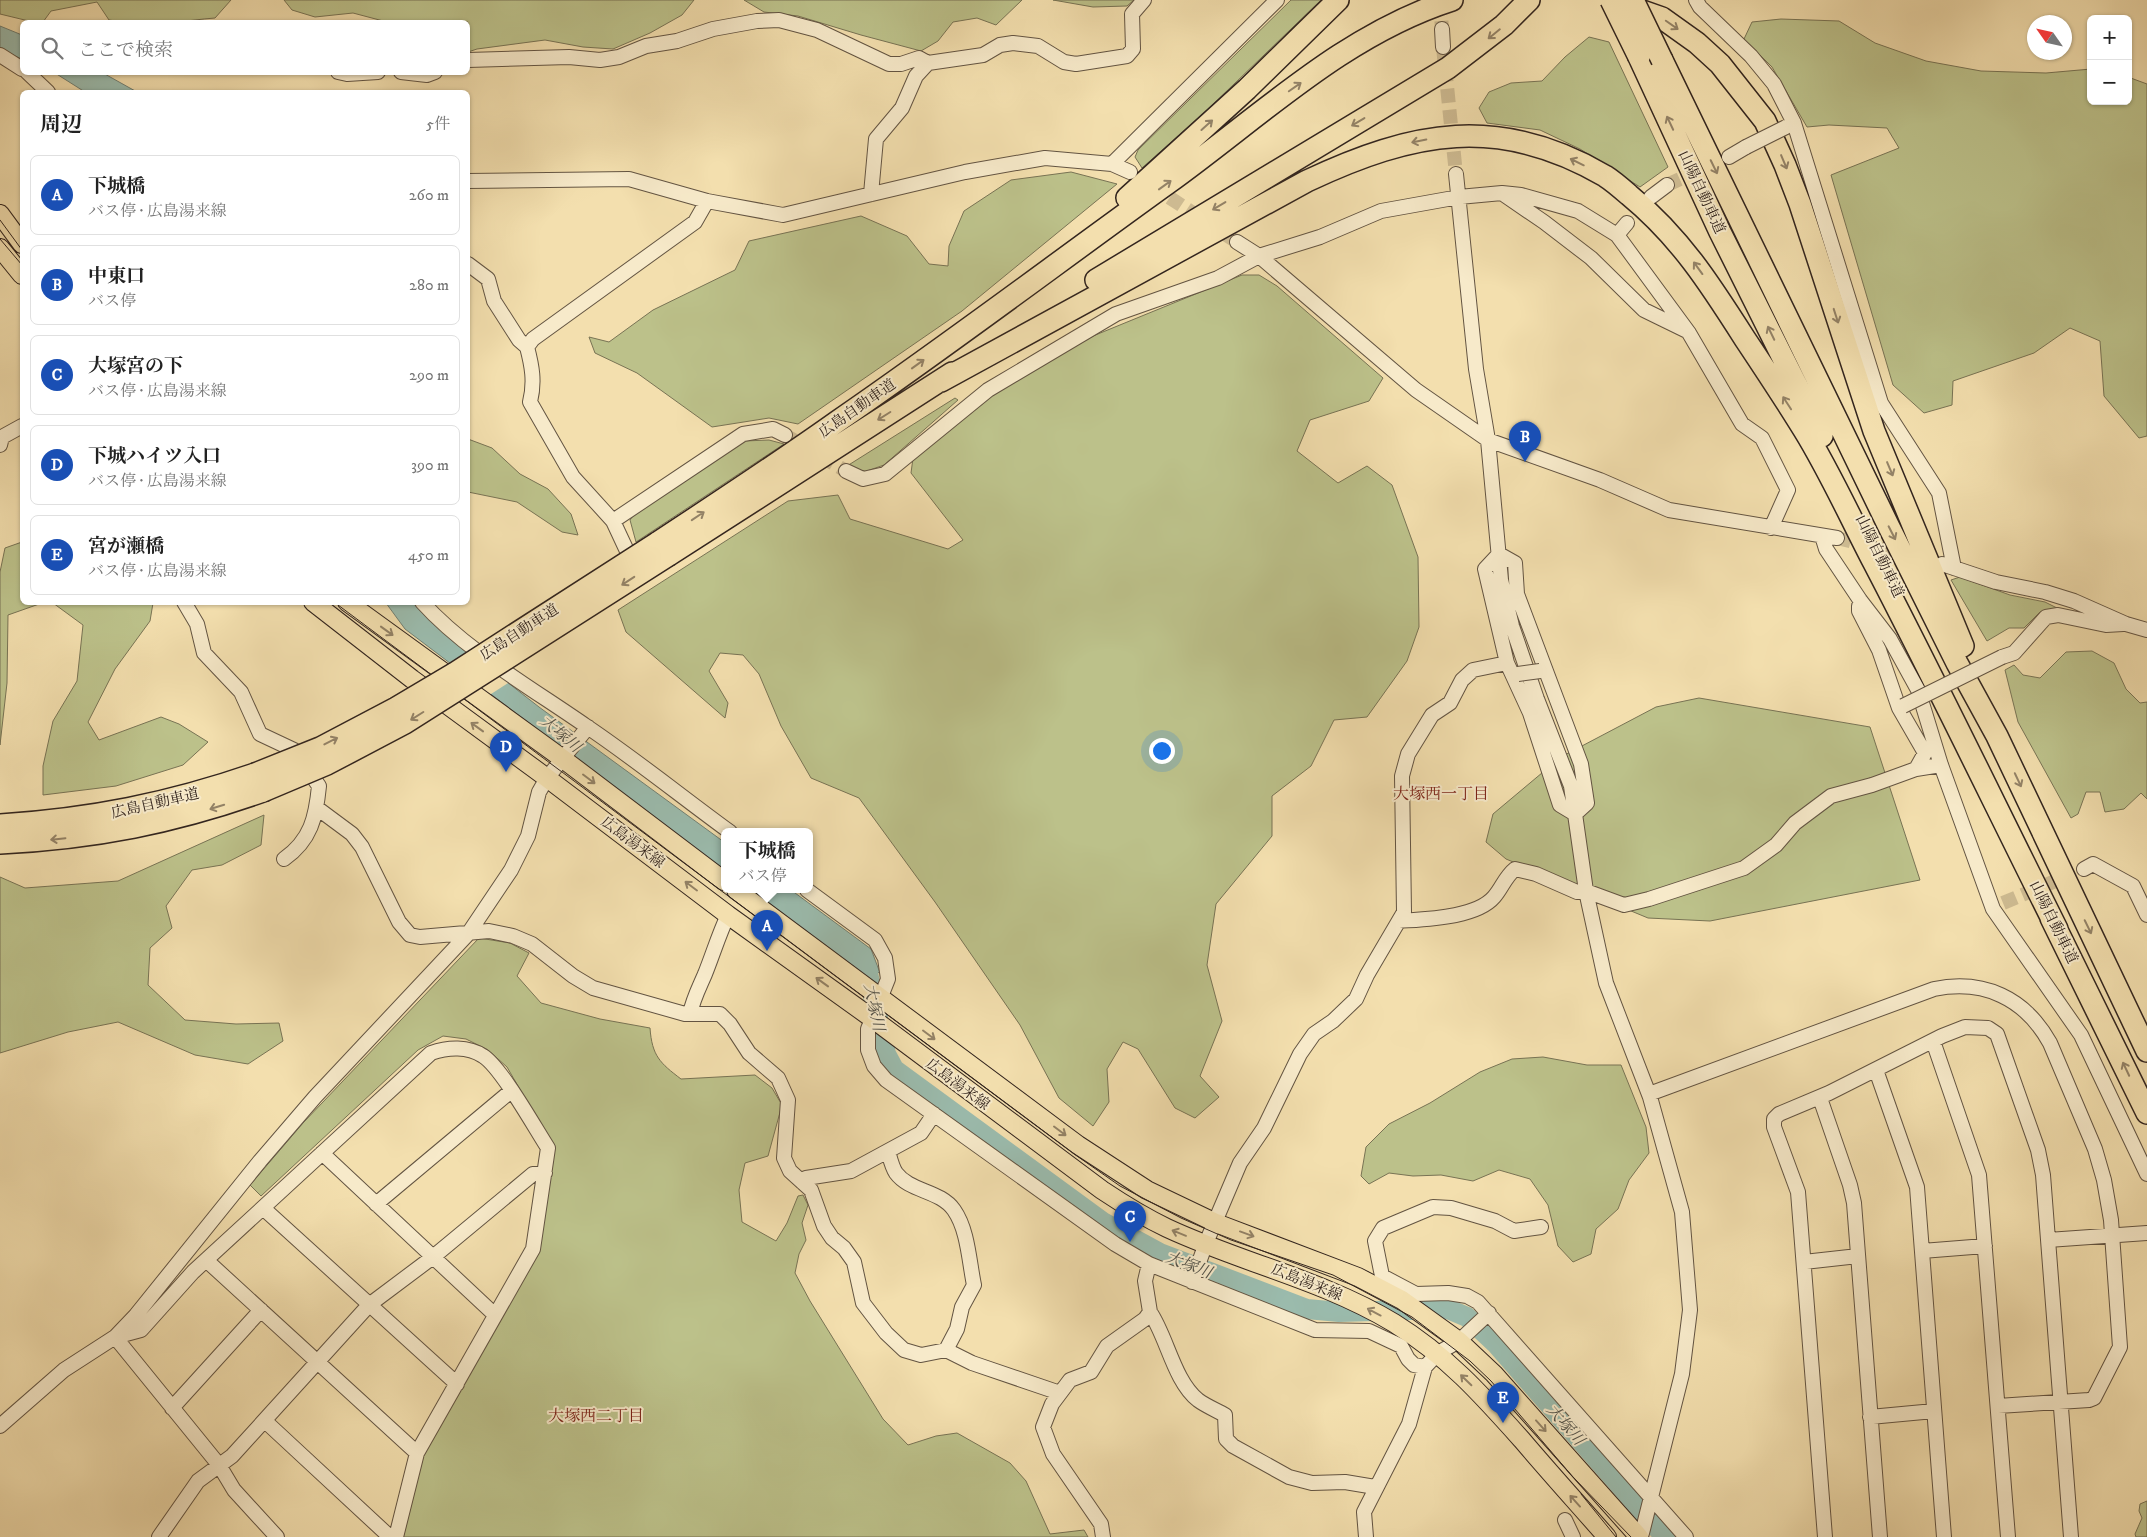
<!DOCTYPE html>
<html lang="ja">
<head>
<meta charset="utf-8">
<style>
  :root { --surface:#fff; --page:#f2f2f2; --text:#222; --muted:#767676; --line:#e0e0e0; --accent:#8f2418 }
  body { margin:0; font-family:"IM FELL DW Pica","Noto Serif JP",serif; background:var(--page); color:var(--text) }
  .controls { position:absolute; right:15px; top:15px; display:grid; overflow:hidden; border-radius:8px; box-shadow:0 1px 4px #0004 }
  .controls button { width:45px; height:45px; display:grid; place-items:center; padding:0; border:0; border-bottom:1px solid var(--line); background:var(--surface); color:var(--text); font:25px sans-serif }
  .compass { position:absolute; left:2027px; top:15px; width:45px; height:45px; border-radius:50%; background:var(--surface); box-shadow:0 1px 4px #0004; rotate:304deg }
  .you { position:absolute; left:1161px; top:750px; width:18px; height:18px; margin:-12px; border:4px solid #fff; border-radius:50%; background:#1a73e8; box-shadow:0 0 0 8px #1a73e833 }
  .badge { display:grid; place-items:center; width:32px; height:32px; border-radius:50%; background:var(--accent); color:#fff; font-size:16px; font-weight:700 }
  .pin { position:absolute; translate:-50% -41px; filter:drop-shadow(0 1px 2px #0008) }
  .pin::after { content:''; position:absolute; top:26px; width:18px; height:15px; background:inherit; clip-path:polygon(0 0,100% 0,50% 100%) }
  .popup { position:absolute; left:721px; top:828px; width:92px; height:65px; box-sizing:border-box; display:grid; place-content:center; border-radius:8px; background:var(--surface); filter:drop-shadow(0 1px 4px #0005); font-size:16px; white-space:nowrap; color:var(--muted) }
  .popup b { font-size:19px; color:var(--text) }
  .popup::after { content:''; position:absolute; left:50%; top:100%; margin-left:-10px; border:10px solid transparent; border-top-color:var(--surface) }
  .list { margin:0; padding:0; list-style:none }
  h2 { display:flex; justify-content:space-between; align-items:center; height:65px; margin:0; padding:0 20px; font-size:21px }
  h2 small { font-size:16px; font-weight:400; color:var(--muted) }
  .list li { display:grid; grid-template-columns:32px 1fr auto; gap:15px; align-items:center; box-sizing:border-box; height:80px; margin:0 10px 10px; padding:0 10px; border:1px solid var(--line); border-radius:8px }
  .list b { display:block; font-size:19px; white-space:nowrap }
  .list p { margin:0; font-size:16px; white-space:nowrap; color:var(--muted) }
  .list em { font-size:16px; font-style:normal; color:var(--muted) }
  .icon { flex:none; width:28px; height:28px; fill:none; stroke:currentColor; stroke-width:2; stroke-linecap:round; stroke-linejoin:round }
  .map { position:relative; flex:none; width:2147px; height:1537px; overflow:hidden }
  .search { position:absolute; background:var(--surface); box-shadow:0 1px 4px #0004; left:20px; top:20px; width:450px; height:55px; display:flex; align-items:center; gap:12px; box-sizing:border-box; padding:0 18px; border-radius:8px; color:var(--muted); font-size:19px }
  .panel { position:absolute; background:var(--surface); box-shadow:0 1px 4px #0004; left:20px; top:90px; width:450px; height:515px; border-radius:8px }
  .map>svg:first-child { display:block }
</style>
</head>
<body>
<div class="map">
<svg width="2147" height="1537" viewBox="0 0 2147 1537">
  <rect width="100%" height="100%" fill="#f3dfae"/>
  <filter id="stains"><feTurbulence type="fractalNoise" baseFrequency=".004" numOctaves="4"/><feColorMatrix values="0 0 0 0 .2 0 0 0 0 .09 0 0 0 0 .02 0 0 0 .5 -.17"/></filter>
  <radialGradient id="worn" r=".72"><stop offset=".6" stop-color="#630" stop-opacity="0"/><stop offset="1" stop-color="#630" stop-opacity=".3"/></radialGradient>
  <path fill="#bcc18a" stroke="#787354" d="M0,0H231L215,18C201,19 189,21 176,22C155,24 130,24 109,20L97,2L51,11L43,22H33L0,14Z
    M284,0H694L682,15L650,33L613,49L583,47L545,40L477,49L468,52V22H387L353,13L315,17L292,10Z
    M744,0H1022L996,25L977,18L953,22L938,41L921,51L861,35L798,16L764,12Z
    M1053,0H1134L1127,6L1093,7Z
    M1291,0H1321L1205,112L1142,168L1135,157L1138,150Z
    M1781,19L1839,21L1875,43L1926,61L1981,71L2046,73L2091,69V101H2128V77L2147,84V436L2139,438L2104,396L2100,341L2070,328L2034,353L1953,381L1952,405L1924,413L1893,385L1831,175L1899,148L1887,128L1829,125L1807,127L1772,67L1744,39L1752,22Z
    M1589,37L1609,42L1668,167L1640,187L1580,149L1540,130L1487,123L1479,108L1489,92L1511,83L1542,81L1565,57Z
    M1071,172L1117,184L962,311L798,424L769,418L712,427L637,373L595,353L589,337L609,342L653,310L735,270L749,241L861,216L907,236L929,264L948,266L949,246L964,211L1011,180Z
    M1242,275H1259L1277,286L1383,378L1369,401L1310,420L1297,451L1338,483L1367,466L1392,485L1418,557L1419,627L1407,661L1367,717L1334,720L1311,766L1272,796V836L1216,904L1207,965L1222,1021L1200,1076L1219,1097L1195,1118L1175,1108L1138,1049L1123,1042L1107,1069L1109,1102L1093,1126L1059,1098L1020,1025L935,902L859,798L811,778L781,726L759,674L743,655L720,653L709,671L728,703L725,718L626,632L618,610L788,501L838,495L850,519L948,549L963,540L911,473L913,458L988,396L1093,336Z
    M955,398L958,400L884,465L864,472L847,466Z
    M468,439L492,448L520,474L548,489L571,514L578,535L562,532L517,502L468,492Z
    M769,440L784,444L636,542L630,520L636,512L744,441Z
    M22,542V602L42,603L8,615L7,683L0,745V572L5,548Z
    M1960,577L2010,595L2045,602L2057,608L2040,612L2024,628H2009L1987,641L1951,580Z
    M53,603H153L150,621L115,669L88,722L99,740L161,717L179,724L208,742L183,765L116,786L43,795V766L53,721L77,681L83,625Z
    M2092,651L2114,663L2126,689L2140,703L2147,702V799L2141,793L2124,809L2105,812L2100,792H2086L2078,814L2071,818L2018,722L2005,670L2014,665L2023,675L2040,678L2066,652Z
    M1699,698L1870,727L1920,880L1710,921L1648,918L1506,859L1486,842L1493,814L1561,757L1656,707Z
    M264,815L261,845L222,865L192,870L166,906L172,928L150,948L148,985L185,1020L236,1024L279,1023L283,1041L248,1064L195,1055L118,1022L68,1032L0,1053V877L25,888L118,881Z
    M479,938L510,943L529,953L517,976L541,1003L600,1019L650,1028C652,1056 660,1063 681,1079L755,1075L772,1088L782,1105L768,1156L745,1163L739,1190L742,1222L776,1241L787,1223L798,1196L803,1195L808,1205L802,1223L806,1240L799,1254L795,1273L810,1301L883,1419L908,1445L936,1436L957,1433L1010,1463L1026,1481L1050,1534L1084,1530L1088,1537H402L422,1456L537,1253L553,1147L507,1067L488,1050L466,1039L443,1036L418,1050L261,1196L250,1185L303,1123Z
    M1543,1057L1587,1065H1621L1646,1127L1649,1153L1629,1180L1618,1209L1596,1229L1591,1254L1573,1262L1558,1246L1548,1205L1530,1179L1499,1170L1473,1181L1441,1175L1413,1176L1389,1173L1369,1184L1361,1176L1366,1147L1389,1124L1430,1103L1480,1072L1512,1059Z
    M2147,1501V1537H2136L2135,1534L2142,1518L2139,1511L2140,1504Z"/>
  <path fill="#9bbcae" stroke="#718074" d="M0,26L22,35V59L0,50Z
    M55,73H103L137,92H85Z
    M386,603H415L438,628L539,707L724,842V871L405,629Z
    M749,890H791L871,949L880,973L850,965Z"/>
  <path fill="#f3dfae" d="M476,655L511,681L488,696L453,669Z"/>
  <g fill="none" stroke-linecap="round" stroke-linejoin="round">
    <path stroke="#9bbcae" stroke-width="20" d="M850,949L860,956L867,969L886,1054L894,1069L1103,1222L1160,1253L1307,1309L1339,1312L1448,1309L1467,1317L1496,1344L1665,1537"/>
    <path stroke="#cdba91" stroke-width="14" stroke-dasharray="14 7" stroke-linecap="butt" d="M1440,0L1442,29
      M1443,47L1456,174
      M1667,185L1720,161
      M1152,186L1237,242
      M785,435L846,471
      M1837,538L1907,555
      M2003,903L2084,869"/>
    <defs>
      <path id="minor" d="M1696,0L1700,7L1751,56L1774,84L1794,123L1881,403L1939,493L1954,568
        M1442,29L1443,47
        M0,55L22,69
        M468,60L569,57L600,60L619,57L646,46L677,41L713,29L757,21L779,20L817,30L889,64H901L919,58L928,63
        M27,72L48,92
        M338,72L347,74L378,72
        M401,72L427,75L435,72
        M1729,157L1746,147
        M1112,164L1277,0
        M1456,174L1476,369L1488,440L1501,580L1512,626L1537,699L1571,786L1586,891L1606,983L1650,1097L1682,1212L1690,1310L1682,1374L1641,1537
        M468,181L629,179L707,201L783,215L965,172L1045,158L1112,164L1130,172
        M871,194L876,139L902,108L916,76L928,63L983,55L1000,45L1013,43L1038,46L1064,62L1076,64L1127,56L1133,49L1132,14L1144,0
        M1503,194L1544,222L1591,258L1644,310L1687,331
        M1651,197L1667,185
        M1617,235L1627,223
        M1237,242L1259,256L1416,390L1488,440L1600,480L1669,510L1837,538
        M468,264L488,279L494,301L519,340L527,347
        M0,445L2,437L22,426
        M846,471L863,479L885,474L988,390L1116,314L1218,278L1259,256L1320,237L1381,211L1459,197L1502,193L1521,195L1578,211L1617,235L1689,333L1742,424L1762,438L1788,490L1771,528
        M613,521L743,434L773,429L785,435
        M1822,536L1826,549L1860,600L1890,639L1918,690L1941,765L1993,909L2081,1035L2147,1174
        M627,551L613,521L573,477L530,402C535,382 532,366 527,347L533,339L695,222L707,201
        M1499,554L1515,563L1517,594L1581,764L1587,803L1575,814L1560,805L1530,713L1507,663L1485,569Z
        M1942,564L1996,582L2045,592L2074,601L2126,624L2147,630
        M184,602L197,624L204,653L241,692L260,734L294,750L319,786C316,817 311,840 284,859
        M422,602C465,650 533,689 586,726C635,759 682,797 730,832
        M1859,606V611L1879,650L1899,708L1925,753L1916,769
        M2002,657L2014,653L2046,617L2058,615L2106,625L2123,624
        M317,808L352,834L362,847L399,922L410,935L420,937L489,931L513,936L532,944L573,976L593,988L685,1014H720L730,1024L749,1053L778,1078L788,1100L784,1158L790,1171L811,1190L824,1226L832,1238L844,1248L854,1262L863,1303L886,1333L904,1350L921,1355L946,1350L972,1363L1060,1393
        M2084,869L2093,864L2133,886L2147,915
        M807,890L875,940L885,958L888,979L868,1029V1050L874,1066L886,1080L1115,1244L1149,1264L1315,1330L1369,1331L1401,1346L1408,1359L1414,1365L1425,1367L1438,1353L1459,1341L1489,1313
        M1399,921C1425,919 1476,918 1494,897C1502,888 1505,877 1515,869L1536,874L1577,892L1586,891L1624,905L1649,899L1744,868L1776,845L1795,823L1831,796L1872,785L1916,769L1941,765
        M690,1014C693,999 699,988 705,974C713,954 719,934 728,915
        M1933,1041L1979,1175L2008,1537
        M1876,1070L1917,1187L1944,1537
        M1649,1094L1934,989C1984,979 2025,998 2050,1043L2095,1149L2104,1180L2111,1220L2120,1347L2094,1398L2089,1400L1998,1406
        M1820,1098L1850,1185L1854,1203L1880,1537
        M888,1151C890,1158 892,1167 896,1173C910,1192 940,1190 954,1210C968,1230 969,1261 974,1285L962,1307L957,1329L946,1350
        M322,1153L495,1315
        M802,1182L806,1178L851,1171L921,1133L934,1114
        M376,1204L511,1091
        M263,1208L457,1384
        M1541,1227L1514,1231L1495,1221L1451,1208L1433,1207L1383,1228L1375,1241L1382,1276L1416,1294L1448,1293L1467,1296L1478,1302L1686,1537
        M2048,1240L2147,1233
        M1922,1251L1985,1246
        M206,1260L417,1453
        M1804,1262L1858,1256
        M1192,1282L1206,1243L1240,1163L1264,1128L1300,1054L1314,1034L1333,1021L1356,999L1367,975L1404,912L1402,776L1408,754L1432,715L1450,703L1462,680L1473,670L1507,663
        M1150,1312C1167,1337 1174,1381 1198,1400C1206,1406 1216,1410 1225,1415L1226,1439L1233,1446L1289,1477L1312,1483L1345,1482L1375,1487
        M172,1408L261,1310
        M1870,1417L1934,1411
        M265,1421L390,1537
        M0,1426L64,1370L115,1337L141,1330L193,1272L431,1053C448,1047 468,1046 483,1056C501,1067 535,1128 548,1148L533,1249L417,1453L396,1537
        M1565,1520L1573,1537
        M159,1537L198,1481L232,1456L369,1305L433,1257L533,1174L545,1173
        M277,1537L234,1490L219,1465L115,1337L136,1315L260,1161L315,1097L468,934L511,870L528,836L539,792L547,778L588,727
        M1103,1537L1101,1524L1053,1454L1043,1427L1052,1404L1070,1380L1091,1372L1107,1346L1145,1319L1150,1312L1145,1281L1149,1264
        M1366,1537L1364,1512L1409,1424L1425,1367
        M1825,1537L1798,1192L1774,1127V1119L1779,1114L1829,1093L1942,1036L1965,1027L1988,1028L1997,1034L2038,1150L2043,1175L2071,1537"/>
      <path id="major" d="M0,214L22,244
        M0,248L22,275
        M313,602L412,679L547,778L728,915L873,1019L1102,1190C1123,1204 1144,1217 1167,1228C1242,1263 1323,1280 1394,1323C1447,1356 1481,1394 1522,1440C1550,1473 1579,1505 1607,1537
        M347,602L563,759L724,881
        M736,890L1078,1145L1147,1190L1216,1223L1358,1277L1402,1300L1459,1341L1494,1374L1639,1537"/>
      <path id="highway" d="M1625,5L1662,18L1697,43L1720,64L1765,121L1785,165L1800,204L1874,431L1963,646
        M1639,57L1720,232L1822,436
        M1662,60L1889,527L1957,663L1997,736L2147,1051
        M1127,198L1247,89L1338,0
        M1096,280L1448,68L1504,25L1529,0
        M941,381L1307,181C1413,131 1499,114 1605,176C1613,181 1621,188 1629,195C1680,237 1710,284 1745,339C1765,369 1785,399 1804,430C1830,472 1851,519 1874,563C1937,684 1996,807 2057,929
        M657,543C718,503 779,463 838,421C950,344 1058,262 1168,183C1260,117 1343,35 1452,0
        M669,555L952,373
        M0,825C91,819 168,804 255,774
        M0,843C95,838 173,823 263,791
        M2051,918L2147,1113"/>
    </defs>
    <use href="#minor" stroke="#635442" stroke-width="16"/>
    <use href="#major" stroke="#33251e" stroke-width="20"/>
    <use href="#highway" stroke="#33251e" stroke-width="24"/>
    <use href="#minor" stroke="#f7eaca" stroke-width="14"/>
    <use href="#major" stroke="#f3dfae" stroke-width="18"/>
    <use href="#highway" stroke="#f3dfae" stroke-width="21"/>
    <path stroke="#33251e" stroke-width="1" d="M0,220L22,250
      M0,239L22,265
      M334,602L1077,1156L1120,1186L1181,1218L1231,1240L1333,1275L1412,1317L1470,1361L1491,1381L1572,1476L1631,1537
      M1581,1494L1616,1537"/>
    <defs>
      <path id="minor-bridge" d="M1746,147L1786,127
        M1518,674L1540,671
        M1903,706L2002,657"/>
      <path id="highway-bridge" d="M1611,0L1639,57
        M1633,0L1662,60
        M255,774L320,748L396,708L455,673L657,543
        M263,791L327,764L405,723L669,555"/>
    </defs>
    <use href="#minor-bridge" stroke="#635442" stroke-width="16" stroke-linecap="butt"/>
    <use href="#highway-bridge" stroke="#33251e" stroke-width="24" stroke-linecap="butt"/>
    <use href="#minor-bridge" stroke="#f7eaca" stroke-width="14"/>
    <use href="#highway-bridge" stroke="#f3dfae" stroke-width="21"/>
  </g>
  <defs><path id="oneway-shaft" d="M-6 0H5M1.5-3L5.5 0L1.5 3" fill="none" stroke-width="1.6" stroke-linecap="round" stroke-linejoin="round" transform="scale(1.25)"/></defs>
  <g stroke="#938266">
    <use href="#oneway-shaft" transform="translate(1672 25) rotate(35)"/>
    <use href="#oneway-shaft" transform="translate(1494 34) rotate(141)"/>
    <use href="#oneway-shaft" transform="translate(1295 87) rotate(-35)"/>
    <use href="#oneway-shaft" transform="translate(1358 122) rotate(149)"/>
    <use href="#oneway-shaft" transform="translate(1670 123) rotate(-115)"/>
    <use href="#oneway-shaft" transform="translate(1207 125) rotate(-42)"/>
    <use href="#oneway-shaft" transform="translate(1419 141) rotate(168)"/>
    <use href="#oneway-shaft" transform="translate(1577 162) rotate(-154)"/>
    <use href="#oneway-shaft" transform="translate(1784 162) rotate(67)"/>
    <use href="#oneway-shaft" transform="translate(1714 167) rotate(64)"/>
    <use href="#oneway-shaft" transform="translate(1165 185) rotate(-36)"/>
    <use href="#oneway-shaft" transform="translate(1219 206) rotate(149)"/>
    <use href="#oneway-shaft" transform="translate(1698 268) rotate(-126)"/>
    <use href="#oneway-shaft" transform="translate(1836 316) rotate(72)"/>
    <use href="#oneway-shaft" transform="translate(1771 333) rotate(-116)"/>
    <use href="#oneway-shaft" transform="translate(918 364) rotate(-36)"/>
    <use href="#oneway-shaft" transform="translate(1787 403) rotate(-123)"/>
    <use href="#oneway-shaft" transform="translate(884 416) rotate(148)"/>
    <use href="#oneway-shaft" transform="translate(1890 469) rotate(67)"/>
    <use href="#oneway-shaft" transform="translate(698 516) rotate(-34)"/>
    <use href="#oneway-shaft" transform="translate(1892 533) rotate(63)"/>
    <use href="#oneway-shaft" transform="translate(628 581) rotate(147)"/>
    <use href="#oneway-shaft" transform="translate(387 631) rotate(36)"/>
    <use href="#oneway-shaft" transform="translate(417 716) rotate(148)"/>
    <use href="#oneway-shaft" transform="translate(477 727) rotate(-144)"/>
    <use href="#oneway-shaft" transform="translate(331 741) rotate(-27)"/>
    <use href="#oneway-shaft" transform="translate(589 779) rotate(37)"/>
    <use href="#oneway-shaft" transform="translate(2018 780) rotate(65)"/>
    <use href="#oneway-shaft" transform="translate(217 807) rotate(163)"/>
    <use href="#oneway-shaft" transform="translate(58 839) rotate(174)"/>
    <use href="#oneway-shaft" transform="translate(691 886) rotate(-143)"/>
    <use href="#oneway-shaft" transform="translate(2088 927) rotate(64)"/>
    <use href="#oneway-shaft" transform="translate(822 982) rotate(-144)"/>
    <use href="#oneway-shaft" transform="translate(929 1035) rotate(37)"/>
    <use href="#oneway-shaft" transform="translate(2126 1069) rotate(-115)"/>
    <use href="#oneway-shaft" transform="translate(1060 1131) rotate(37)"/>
    <use href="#oneway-shaft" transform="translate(1179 1233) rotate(-158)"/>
    <use href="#oneway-shaft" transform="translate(1247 1234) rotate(20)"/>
    <use href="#oneway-shaft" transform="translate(1374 1312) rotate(-152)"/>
    <use href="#oneway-shaft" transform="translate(1466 1380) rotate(-136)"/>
    <use href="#oneway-shaft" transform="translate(1541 1426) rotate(48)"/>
    <use href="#oneway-shaft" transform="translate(1575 1501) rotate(-132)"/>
  </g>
  <g text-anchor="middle" stroke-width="4" stroke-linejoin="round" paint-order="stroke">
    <g font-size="15" fill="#33251e" stroke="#f7eaca">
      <text transform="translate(1702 192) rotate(65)" y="5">山陽自動車道</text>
      <text transform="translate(857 408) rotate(-35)" y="5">広島自動車道</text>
      <text transform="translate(1880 556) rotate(64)" y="5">山陽自動車道</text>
      <text transform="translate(519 632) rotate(-33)" y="5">広島自動車道</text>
      <text transform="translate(155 803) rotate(-13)" y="5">広島自動車道</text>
      <text transform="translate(633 842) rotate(37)" y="5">広島湯来線</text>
      <text transform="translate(2054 922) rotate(64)" y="5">山陽自動車道</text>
      <text transform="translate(958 1084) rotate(37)" y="5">広島湯来線</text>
      <text transform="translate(1307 1282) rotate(22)" y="5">広島湯来線</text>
    </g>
    <g font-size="16" font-style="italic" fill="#525249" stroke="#f7eaca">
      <text transform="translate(561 733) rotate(40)" y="6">大塚川</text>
      <text transform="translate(875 1007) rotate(78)" y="6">大塚川</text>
      <text transform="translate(1189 1264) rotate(21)" y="6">大塚川</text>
      <text transform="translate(1566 1424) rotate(49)" y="6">大塚川</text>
    </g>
    <g font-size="16" fill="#7a1f14" stroke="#f7eaca">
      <text x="1441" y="799">大塚西一丁目</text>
      <text x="596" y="1421">大塚西二丁目</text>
    </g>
  </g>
  <rect width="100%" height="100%" filter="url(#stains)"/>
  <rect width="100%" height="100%" fill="url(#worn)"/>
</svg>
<div class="controls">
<button>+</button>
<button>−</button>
</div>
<svg class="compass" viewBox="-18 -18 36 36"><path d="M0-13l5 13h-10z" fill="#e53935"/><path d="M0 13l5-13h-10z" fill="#767676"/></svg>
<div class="you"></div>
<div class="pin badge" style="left:767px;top:951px;background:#1a4fb4">A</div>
<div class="popup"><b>下城橋</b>バス停</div>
<div class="pin badge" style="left:1525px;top:462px;background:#1a4fb4">B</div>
<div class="pin badge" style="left:1130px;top:1242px;background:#1a4fb4">C</div>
<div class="pin badge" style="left:506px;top:772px;background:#1a4fb4">D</div>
<div class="pin badge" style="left:1503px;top:1423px;background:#1a4fb4">E</div>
<div class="search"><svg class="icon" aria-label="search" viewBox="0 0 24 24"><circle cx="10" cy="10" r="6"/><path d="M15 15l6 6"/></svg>ここで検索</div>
<section class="panel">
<h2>周辺<small>5件</small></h2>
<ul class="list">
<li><span class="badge" style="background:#1a4fb4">A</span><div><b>下城橋</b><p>バス停 · 広島湯来線</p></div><em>260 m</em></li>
<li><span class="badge" style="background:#1a4fb4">B</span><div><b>中東口</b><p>バス停</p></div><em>280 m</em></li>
<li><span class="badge" style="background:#1a4fb4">C</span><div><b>大塚宮の下</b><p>バス停 · 広島湯来線</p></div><em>290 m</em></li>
<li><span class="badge" style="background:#1a4fb4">D</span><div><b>下城ハイツ入口</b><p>バス停 · 広島湯来線</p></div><em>390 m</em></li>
<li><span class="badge" style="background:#1a4fb4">E</span><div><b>宮が瀬橋</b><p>バス停 · 広島湯来線</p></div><em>450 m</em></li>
</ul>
</section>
</div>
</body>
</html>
